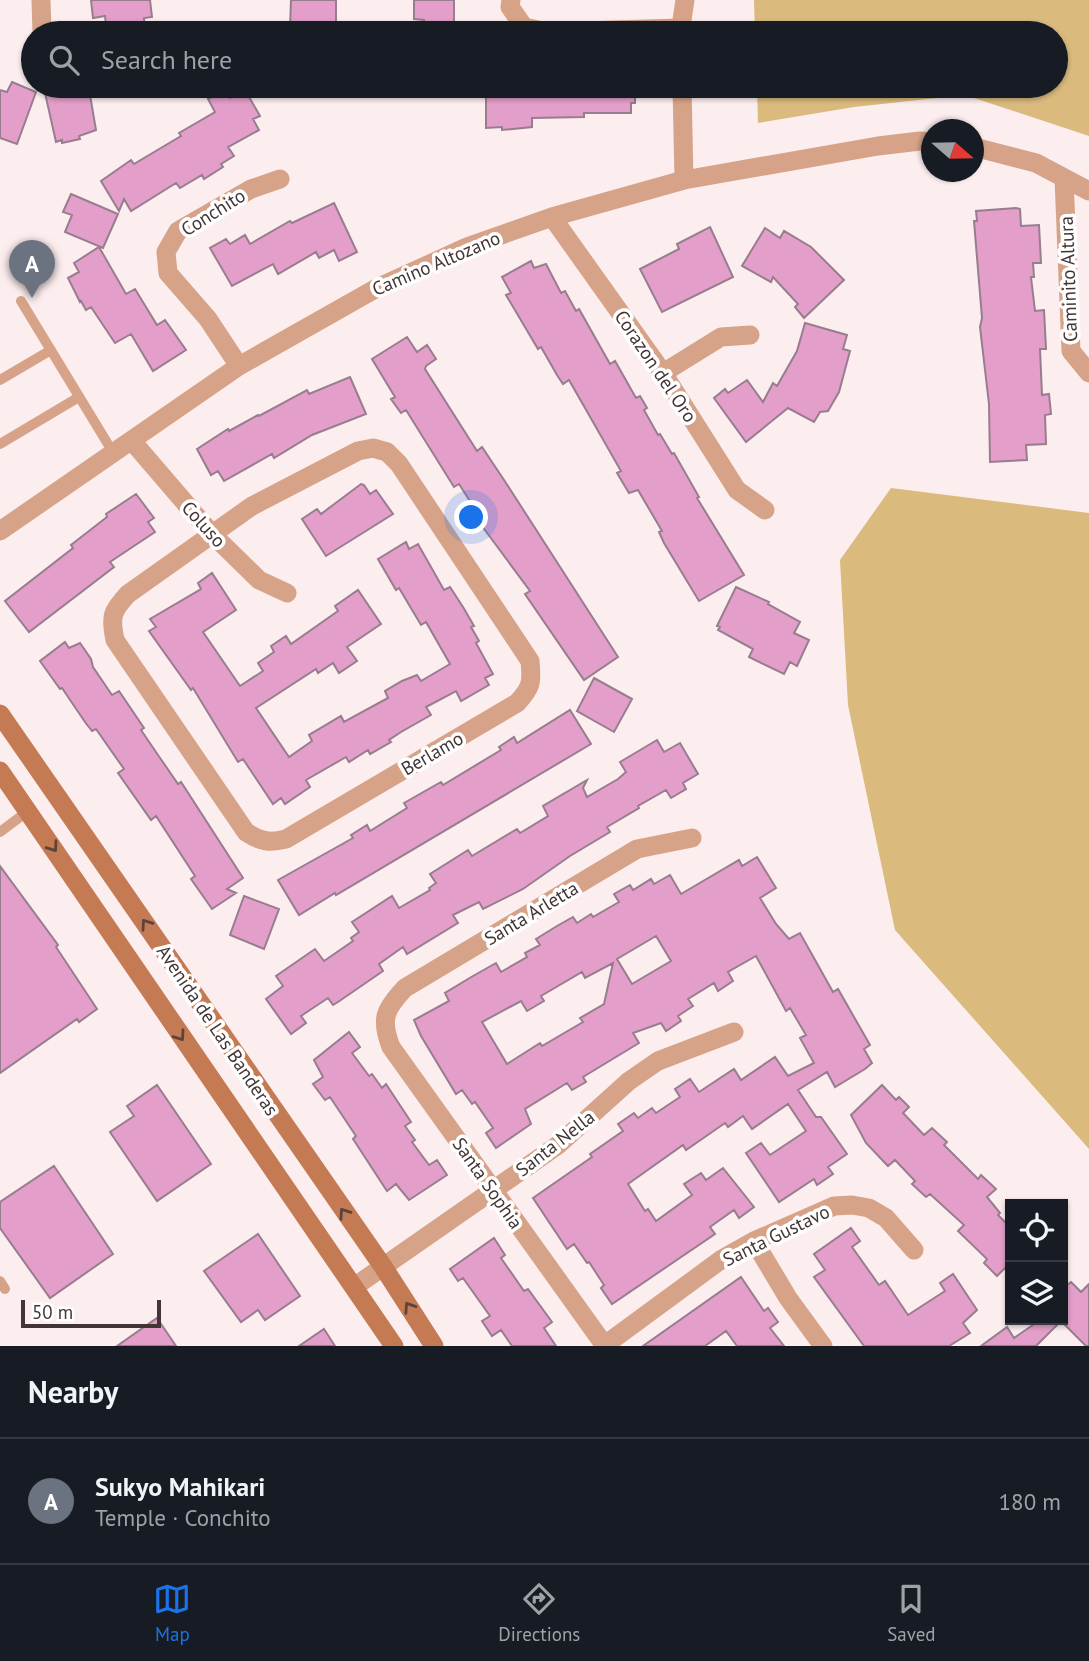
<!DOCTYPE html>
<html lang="en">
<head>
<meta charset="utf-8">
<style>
  :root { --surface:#171b24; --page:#242831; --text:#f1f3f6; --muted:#9ea1a6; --line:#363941; --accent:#1a73e8 }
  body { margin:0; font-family:"PT Sans",sans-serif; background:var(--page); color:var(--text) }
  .controls { position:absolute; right:21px; bottom:21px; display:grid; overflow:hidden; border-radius:0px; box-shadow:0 2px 5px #0004 }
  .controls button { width:63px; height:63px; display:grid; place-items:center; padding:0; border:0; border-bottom:2px solid var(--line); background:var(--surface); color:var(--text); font:35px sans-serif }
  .compass { position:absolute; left:921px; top:119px; width:63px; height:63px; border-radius:50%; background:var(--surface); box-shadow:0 2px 5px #0004; rotate:110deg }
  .scale { position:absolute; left:21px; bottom:18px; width:140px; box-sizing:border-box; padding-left:7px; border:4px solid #433536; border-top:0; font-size:19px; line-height:24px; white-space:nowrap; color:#433536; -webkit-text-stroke:5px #fff; paint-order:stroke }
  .you { position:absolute; left:472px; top:518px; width:24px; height:24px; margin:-18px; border:5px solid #fff; border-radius:50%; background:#1a73e8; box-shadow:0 0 0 10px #1a73e833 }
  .badge { display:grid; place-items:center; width:46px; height:46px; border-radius:50%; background:var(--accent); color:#fff; font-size:23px; font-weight:700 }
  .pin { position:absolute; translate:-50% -58px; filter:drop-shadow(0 2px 4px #0008) }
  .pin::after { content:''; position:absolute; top:37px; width:24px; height:21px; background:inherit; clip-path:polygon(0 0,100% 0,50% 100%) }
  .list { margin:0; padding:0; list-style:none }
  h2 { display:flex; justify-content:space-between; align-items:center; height:91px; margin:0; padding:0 28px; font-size:30px }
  h2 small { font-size:23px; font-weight:400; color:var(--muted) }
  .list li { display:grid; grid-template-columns:46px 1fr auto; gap:21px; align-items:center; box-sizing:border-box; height:126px; padding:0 28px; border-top:2px solid var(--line) }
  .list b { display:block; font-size:26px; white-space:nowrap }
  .list p { margin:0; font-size:23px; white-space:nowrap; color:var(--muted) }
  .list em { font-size:23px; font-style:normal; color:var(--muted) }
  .icon { flex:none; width:38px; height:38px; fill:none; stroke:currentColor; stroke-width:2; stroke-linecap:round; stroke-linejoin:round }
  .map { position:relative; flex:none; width:1089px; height:1346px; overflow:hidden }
  .search { position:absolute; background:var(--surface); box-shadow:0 2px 5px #0004; left:21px; right:21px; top:21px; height:77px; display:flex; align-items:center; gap:18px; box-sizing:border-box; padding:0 24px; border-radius:38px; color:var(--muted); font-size:26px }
  .sheet { height:217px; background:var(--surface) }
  nav { display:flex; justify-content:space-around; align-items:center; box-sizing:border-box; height:98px; border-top:2px solid var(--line); background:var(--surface); font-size:19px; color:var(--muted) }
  nav a { display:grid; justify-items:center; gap:4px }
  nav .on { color:var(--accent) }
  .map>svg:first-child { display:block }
</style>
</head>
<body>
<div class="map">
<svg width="1089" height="1346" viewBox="0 0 1089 1346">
  <rect width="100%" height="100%" fill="#fcedee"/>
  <path fill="#daba7d" d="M754,0H1089V136L965,95L854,107L758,123L757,86H1056V33H755Z
    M891,488L1089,513V1149L895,930L848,705L840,560Z"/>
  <path fill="#e39fca" stroke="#987d8e" stroke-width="2" fill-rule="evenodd" d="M91,0H150L152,17L144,18L145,29L115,32L114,24L106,25L105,16L93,18Z
    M291,0H336V33H293V28H290Z
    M414,0H454V24H424V20L414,19Z
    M12,82L36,92L17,144L0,138V90L7,92Z
    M71,86L73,93L89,89L96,130L79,136L80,139L62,143V140L56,142L45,93Z
    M486,86H635V103H631V113H584V117L532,118V127L502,130V127L486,128Z
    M225,90L230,98L245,90L260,116L253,119L259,130L228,147L234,156L221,164L223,167L204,179L202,175L180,188L176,183L131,211L124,199L119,211L101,181L131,160L134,164L181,136L179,133L215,112L208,99Z
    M71,194L118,214L103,248L65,232L72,215L63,212Z
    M334,203L357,252L339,261L334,250L319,258L316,252L278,274L273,264L232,286L210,248L226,239L230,244L245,235L250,244L290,221L292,223Z
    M1016,208L1020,209L1021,226L1039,225L1041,263H1033L1034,277H1031L1035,311L1044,310L1046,349H1040L1042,395L1049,394L1051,414L1045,415L1046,444L1026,445L1027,460L990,462L989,404L980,327L982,318L974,221H977L976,211Z
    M710,227L733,277L662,312L640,269L679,249L677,244Z
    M765,228L780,238L784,231L811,247L844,280L804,318L795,307L798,304L773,277L771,282L742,266Z
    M99,247L126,294L135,289L157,325L165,320L186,350L153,371L131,334L115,343L91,307L86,310L81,301L80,302L68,278L79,272L74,263Z
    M531,261L534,268L546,264L561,293L565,291L576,311L579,309L610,364L615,361L636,398L640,396L647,408L644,410L658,435L660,434L672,454L674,453L699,497L697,498L744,575L699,601L664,543L659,532L662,531L638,490L629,493L617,473L621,471L569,380L563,384L557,375L541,347L538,349L506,295L511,293L502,277Z
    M805,323L847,335L843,349L850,351L839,392L828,411L820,412L814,422L788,408L746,442L714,398L725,389L728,393L747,380L763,402L773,383L777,386L797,351Z
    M407,337L417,352L427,345L436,359L426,366L425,369L477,451L482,447L506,483L618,657L584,680L525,594L530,591L479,522L482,520L459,484L454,487L406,410L401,413L391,399L395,397L372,359Z
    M350,377L366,414L312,435L274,458L272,454L224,481L218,471L211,475L197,449L228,429L229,431L258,415L259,416L307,390L309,394Z
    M361,484L364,485L370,494L376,490L393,514L326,556L302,519L317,509L321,514Z
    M136,494L154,518L148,522L155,532L110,562L114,567L29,632L5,601L73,548L71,545L107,517L106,514Z
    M406,542L409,549L418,544L444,590L450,587L463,607L474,626L471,627L479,641L476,643L493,674L485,678L489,685L461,701L456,691L426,707L431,715L401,732L389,740L391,742L370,754L368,750L349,762L346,757L306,780L310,787L285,804L281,798L273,804L243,759L238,762L193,688L191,690L149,631L156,627L150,619L201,589L198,583L212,573L236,610L203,632L240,686L263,671L258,663L274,652L271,646L286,636L291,644L338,611L335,606L358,590L381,624L347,647L357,661L339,673L333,663L318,673L316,669L256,708L289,757L312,741L309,735L341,716L344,722L388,698L385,691L402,681L417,675L421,681L450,664L426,622L421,625L399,588L396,590L378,559Z
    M736,587L769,602L768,604L800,622L794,633L809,640L797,666L790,662L784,674L749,657L753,649L718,630L720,627L717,626Z
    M65,642L69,648L80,643L91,659L93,667L112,695L119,691L144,728L141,730L158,755L178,784L181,782L243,878L227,889L236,893L212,909L191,879L195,876L156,816L151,820L118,773L124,769L96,729L92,731L85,722L62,688L60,689L40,661Z
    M594,678L632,699L614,732L577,711Z
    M570,710L591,744L336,895L335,893L299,915L278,880L353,838L351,835L367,825L370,831L407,808L404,803L441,782L443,785L501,750L499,747L514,737L517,743Z
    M657,740L664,752L680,743L698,774L683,783L686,789L671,798L666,790L638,806L639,808L607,827L610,832L570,856L523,889L483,909L479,902L453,915L458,923L407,954L403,947L379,964L383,971L338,1002L333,1005L328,998L301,1016L306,1023L291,1034L266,999L283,986L276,976L315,949L324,961L353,941L351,938L359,932L352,922L392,896L399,908L430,890L429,888L436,883L430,874L468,850L472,856L517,829L520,833L548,816L543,806L587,780L583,788L587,797L618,779L626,772L620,762Z
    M757,857L776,888L760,898L776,924L789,939L800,933L833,992L838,989L870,1045L864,1049L872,1063L865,1069L835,1087L827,1072L798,1090L816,1117H821L847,1154L828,1167L833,1174L817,1185L814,1179L779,1202L746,1153L761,1143L770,1155L806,1131L788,1104L752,1129L743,1116L728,1127L725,1123L686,1150L683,1145L628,1184L645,1211L648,1209L656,1221L692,1195L684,1184L701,1173L706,1180L723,1168L754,1207L739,1218L734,1210L710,1227L715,1234L612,1304L601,1288L604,1285L589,1262L587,1263L574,1244L567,1249L533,1198L592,1157L590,1154L623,1131L618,1124L634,1113L638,1118L652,1108L656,1113L680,1097L675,1089L690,1079L699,1092L734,1069L741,1080L775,1057L788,1076L814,1063L800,1038L806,1035L790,1008L786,1011L756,956L728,972L733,981L718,991L714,983L688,999L693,1006L678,1016L681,1021L666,1031L661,1023L633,1033L639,1043L583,1077L586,1082L572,1090L567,1083L525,1109L531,1124L496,1148L486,1133L493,1128L475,1102L472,1104L462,1090L456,1094L421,1036L414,1020L449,1001L445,993L473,976L496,963L501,972L527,957L525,953L540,945L536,939L557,926L573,917L577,923L591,914L593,917L619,902L614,894L630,885L633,890L651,879L654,884L670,875L681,894L739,860L742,866ZM656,936L671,961L632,984L617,959ZM613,963L604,1004L580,1018L583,1022L542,1046L540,1043L507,1064L482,1022L521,1001L527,1011L544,1001L541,996L582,972L585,978Z
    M0,866L58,945L56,947L97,1009L79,1022L77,1019L0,1073Z
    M244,896L279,909L264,949L230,935Z
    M349,1032L360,1047L352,1053L369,1076L372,1074L382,1088L386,1084L411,1122L405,1126L415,1140L412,1142L429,1165L437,1160L447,1175L409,1200L396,1184L387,1191L353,1139L356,1136L330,1097L325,1100L313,1084L323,1077L314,1060Z
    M157,1085L211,1164L157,1201L110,1132L134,1116L127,1106Z
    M882,1085L896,1100L899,1097L909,1107L903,1113L924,1135L932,1128L947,1142L944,1145L978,1179L981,1175L996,1189L987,1197L1000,1213L998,1215L1010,1227V1263L997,1276L984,1263L987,1259L958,1231L964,1225L930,1194L926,1197L912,1184L915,1181L895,1160L888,1166L866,1143L851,1115Z
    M54,1166L113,1254L50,1298L0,1228V1202Z
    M851,1228L860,1241L852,1247L879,1285L885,1281L908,1315L945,1291L940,1283L953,1274L977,1310L963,1323L970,1333L949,1346H864L814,1277L825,1270L814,1254Z
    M258,1234L300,1296L265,1320L258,1310L241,1322L204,1271Z
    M494,1238L505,1255L501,1258L524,1291L528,1289L552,1322L544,1328L556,1346H512L501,1330L492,1336L482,1321L490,1316L463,1278L458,1281L450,1269Z
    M741,1277L764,1311L768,1308L778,1322L770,1328L784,1346H737L726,1331L705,1346H643Z
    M1071,1282L1081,1292L1089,1284V1346H1086L1063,1323V1288Z
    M157,1318L176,1346H117Z
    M1040,1320H1062L1036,1346H981L1007,1327L1014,1338Z
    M324,1329L335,1346H299Z"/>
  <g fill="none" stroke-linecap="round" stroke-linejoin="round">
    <path stroke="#d6a388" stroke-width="10" d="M21,301L114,454
      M0,380L51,350
      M0,444L79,397
      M0,832L28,811
      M0,1281L5,1289"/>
    <path stroke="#d6a388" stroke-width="19" d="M41,0L42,33
      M511,0L510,7L524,27L547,32L680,28
      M680,33L685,0
      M682,86L684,180
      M974,147L1036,163L1089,191
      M1064,178L1071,351L1089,373
      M552,217L663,373L737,490L765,510
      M239,366L208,319L168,273L166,252L178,231L251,189L280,179
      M663,373L721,337L750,335
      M132,441L211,533L259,580L287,593
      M373,448L387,452L399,464L530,661C532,682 532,687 517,703L286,839C270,843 261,842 246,832L115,640C110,616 112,611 128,594L252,506L358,451Z
      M0,531L239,366L375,289L467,247L552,217L684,180L878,146L920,141L932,142
      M754,1241L788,1298L823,1346
      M354,1287L558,1145L629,1081L658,1061L734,1032
      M605,1345L722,1259L754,1241L834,1206L852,1205L869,1208L886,1218L914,1250
      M605,1346L391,1047C380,1019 385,1009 405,988L637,849L692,838"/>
    <path stroke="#c47b53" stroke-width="19" d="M0,714L384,1268L434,1346
      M0,771L394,1346"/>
  </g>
  <defs><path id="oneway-chevron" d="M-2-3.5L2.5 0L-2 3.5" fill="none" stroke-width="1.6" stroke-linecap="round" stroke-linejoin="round" transform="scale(1.75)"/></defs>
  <g stroke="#5d433c">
    <use href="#oneway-chevron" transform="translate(53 847) rotate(55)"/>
    <use href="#oneway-chevron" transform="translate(146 924) rotate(-125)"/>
    <use href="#oneway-chevron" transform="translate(180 1036) rotate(55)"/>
    <use href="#oneway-chevron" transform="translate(344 1213) rotate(-125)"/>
    <use href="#oneway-chevron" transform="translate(409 1307) rotate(-123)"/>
  </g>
  <g text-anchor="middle" stroke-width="7" stroke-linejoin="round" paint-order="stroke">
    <g font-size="19" fill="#433536" stroke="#fff">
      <text transform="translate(213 212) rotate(-32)" y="7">Conchito</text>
      <text transform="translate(436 263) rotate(-23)" y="7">Camino Altozano</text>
      <text transform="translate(1068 279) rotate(-92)" y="7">Caminito Altura</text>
      <text transform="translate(656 366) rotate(56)" y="7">Corazon del Oro</text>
      <text transform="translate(204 524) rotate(48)" y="7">Coluso</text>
      <text transform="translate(432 753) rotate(-30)" y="7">Berlamo</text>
      <text transform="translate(531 913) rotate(-31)" y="7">Santa Arletta</text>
      <text transform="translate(218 1030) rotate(56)" y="7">Avenida de Las Banderas</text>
      <text transform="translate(555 1143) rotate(-38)" y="7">Santa Nella</text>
      <text transform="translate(488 1183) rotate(55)" y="7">Santa Sophia</text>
      <text transform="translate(776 1235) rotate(-26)" y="7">Santa Gustavo</text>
    </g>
  </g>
</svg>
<div class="controls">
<button><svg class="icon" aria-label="locate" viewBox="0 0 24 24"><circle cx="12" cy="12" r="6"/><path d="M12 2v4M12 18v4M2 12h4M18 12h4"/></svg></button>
<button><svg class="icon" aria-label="layers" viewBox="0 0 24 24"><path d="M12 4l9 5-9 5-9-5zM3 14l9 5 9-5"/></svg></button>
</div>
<svg class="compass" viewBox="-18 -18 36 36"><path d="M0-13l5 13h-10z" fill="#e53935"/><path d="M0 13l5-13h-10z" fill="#9ea1a6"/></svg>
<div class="scale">50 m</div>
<div class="you"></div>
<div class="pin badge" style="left:32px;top:298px;background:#6b7280">A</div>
<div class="search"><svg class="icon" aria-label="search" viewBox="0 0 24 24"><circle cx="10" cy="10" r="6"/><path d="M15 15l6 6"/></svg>Search here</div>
</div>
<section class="sheet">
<h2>Nearby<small></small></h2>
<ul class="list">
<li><span class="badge" style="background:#6b7280">A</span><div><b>Sukyo Mahikari</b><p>Temple · Conchito</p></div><em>180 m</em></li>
</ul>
</section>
<nav>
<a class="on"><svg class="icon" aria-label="map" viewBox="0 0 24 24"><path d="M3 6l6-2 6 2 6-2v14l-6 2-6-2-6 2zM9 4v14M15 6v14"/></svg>Map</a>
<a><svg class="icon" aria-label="directions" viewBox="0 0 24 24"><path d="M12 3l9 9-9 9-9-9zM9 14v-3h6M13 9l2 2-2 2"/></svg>Directions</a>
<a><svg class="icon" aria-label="saved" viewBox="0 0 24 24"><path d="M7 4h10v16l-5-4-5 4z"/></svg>Saved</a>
</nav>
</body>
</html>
